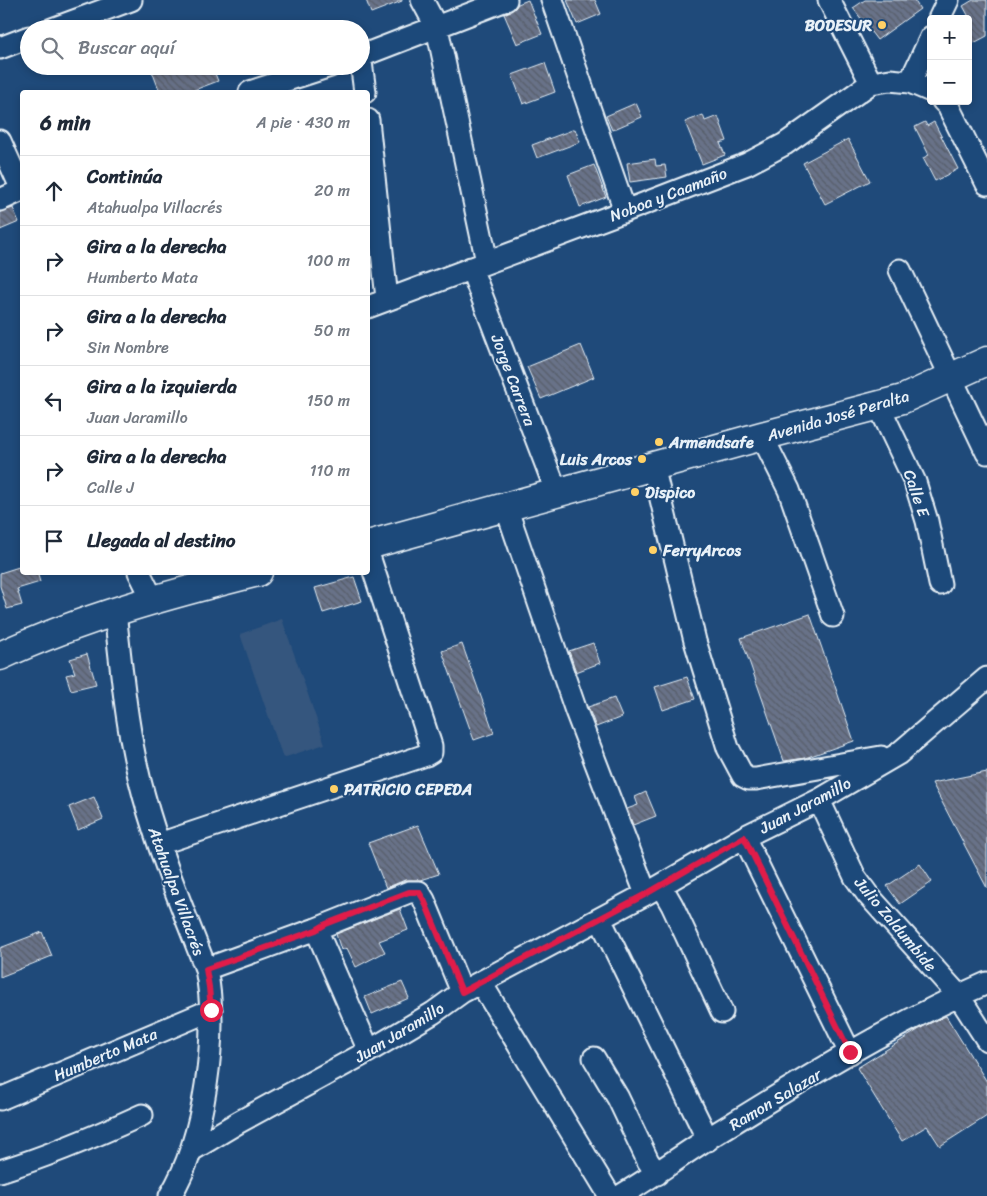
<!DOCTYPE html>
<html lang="es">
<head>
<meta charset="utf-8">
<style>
  :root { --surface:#fff; --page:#f2f2f3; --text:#1f2937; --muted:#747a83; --line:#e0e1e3 }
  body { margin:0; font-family:Sriracha,sans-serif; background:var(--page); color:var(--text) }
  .controls { position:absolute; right:15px; top:15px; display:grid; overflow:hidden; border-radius:5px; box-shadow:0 2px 8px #0003 }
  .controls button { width:45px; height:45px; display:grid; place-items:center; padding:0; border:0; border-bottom:1px solid var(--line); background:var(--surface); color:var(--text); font:25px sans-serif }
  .stop { position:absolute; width:15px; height:15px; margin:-11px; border:4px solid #e11d48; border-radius:50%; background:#fff }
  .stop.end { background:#e11d48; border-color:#fff; box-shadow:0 1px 5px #0008 }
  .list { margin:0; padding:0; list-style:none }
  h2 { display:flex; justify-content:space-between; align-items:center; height:65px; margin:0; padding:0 20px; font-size:21px }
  h2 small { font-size:16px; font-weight:400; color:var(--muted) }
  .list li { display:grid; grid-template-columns:32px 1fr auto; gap:15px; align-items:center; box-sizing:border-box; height:70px; padding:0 20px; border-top:1px solid var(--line) }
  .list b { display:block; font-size:19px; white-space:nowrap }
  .list p { margin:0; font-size:16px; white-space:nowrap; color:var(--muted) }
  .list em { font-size:16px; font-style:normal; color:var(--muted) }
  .icon { flex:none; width:28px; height:28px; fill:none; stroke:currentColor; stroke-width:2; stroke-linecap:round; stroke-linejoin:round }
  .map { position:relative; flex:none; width:987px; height:1196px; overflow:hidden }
  .search { position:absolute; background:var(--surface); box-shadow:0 2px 8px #0003; left:20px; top:20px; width:350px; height:55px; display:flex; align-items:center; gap:12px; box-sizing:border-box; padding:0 18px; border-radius:28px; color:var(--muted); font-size:19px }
  .panel { position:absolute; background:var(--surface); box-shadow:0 2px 8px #0003; left:20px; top:90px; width:350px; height:485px; border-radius:5px }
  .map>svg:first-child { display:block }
</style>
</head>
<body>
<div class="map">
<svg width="987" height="1196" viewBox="0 0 987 1196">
  <defs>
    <pattern id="building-back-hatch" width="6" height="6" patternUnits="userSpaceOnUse" patternTransform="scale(1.25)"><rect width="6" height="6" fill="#687288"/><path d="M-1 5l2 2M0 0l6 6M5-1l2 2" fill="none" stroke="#575d69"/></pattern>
  </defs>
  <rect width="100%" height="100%" fill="#1f4a7a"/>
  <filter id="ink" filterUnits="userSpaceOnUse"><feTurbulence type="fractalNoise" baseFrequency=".02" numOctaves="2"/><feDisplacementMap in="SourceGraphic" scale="10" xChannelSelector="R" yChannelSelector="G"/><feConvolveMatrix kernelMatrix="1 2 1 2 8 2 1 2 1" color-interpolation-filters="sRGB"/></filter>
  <g filter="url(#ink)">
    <path fill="#35567e" d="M282,619L325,744L283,758L240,634Z"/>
    <path fill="url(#building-back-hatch)" stroke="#e8f1f8" d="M366,0H402V1L371,13Z
      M528,0L542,34L517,44L504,14L515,8L518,4Z
      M567,0H595L601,14L577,24Z
      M865,0H914L920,9L877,40L853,8Z
      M973,0H987V36L968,46V15L963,6Z
      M545,63L555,92L523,104L512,75Z
      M150,66H212L218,81L189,92H160Z
      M636,103L642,117L612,130L606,116Z
      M703,115L705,121L718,116L727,141L720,143L725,155L702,164L685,122Z
      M925,122L927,126L934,122L958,169L935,181L923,158L929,155L915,127Z
      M575,129L580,142L537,158L532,145Z
      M848,139L870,181L825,204L803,163Z
      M655,159L656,166L665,165L667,177L630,182L627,163Z
      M594,165L606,197L580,207L568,175Z
      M13,208L19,222L0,230V212Z
      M581,345L594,377L541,399L527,367Z
      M22,566V572H37L40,582L17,589L22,605L7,609L0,586V573Z
      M354,577L362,601L323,613L315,588Z
      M810,614L854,741L805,758L784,761L741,638Z
      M593,643L600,663L576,672L569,651Z
      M462,644L494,733L474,740L442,651Z
      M87,654L96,684L71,690L66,675L75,673L70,659Z
      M687,677L695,699L663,710L655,687Z
      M614,698L622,717L596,727L588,707Z
      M987,772V888L932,783Z
      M646,792L656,816L633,825L627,809L638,805L635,797Z
      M94,797L103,819L78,830L69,807Z
      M418,825L439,874L420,880H405L386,888L368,843Z
      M920,864L932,882L900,904L887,886Z
      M400,909L408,930L379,941L385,952L356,967L347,948L341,950L336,934Z
      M42,932L52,956L0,977V948Z
      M402,982L409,998L372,1014L365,997Z
      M946,1016L987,1082V1116L940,1146L927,1126L902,1141L857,1068L926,1025Z"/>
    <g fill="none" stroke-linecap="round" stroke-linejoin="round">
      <defs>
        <path id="minor" d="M422,0L437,28L487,262
          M552,0L625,211
          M829,0L871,83
          M939,19L948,0
          M52,29L131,0
          M0,48L29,37
          M361,56L506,0
          M361,62L365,92
          M910,82L931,37
          M250,92L330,66
          M943,101L948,106L987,184
          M368,120L387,299
          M0,141L22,190L0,200
          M471,268L557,493
          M900,270L987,453
          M368,307L625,211L747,164L785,144L871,83L890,80L910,82L931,91
          M879,406L915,482L927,521L940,584
          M762,436L789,490L833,616
          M653,466L695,641L728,748L743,776L749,779H756L881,757
          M506,507L576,711L646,894
          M139,572L153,600
          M115,612C122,674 127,736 144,796C160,855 184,912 206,969C219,1033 205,1139 170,1196
          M819,800L855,877L868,895L958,995L987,1040
          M744,837L850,1053
          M159,844L426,755L431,752V746L368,553
          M661,886L672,905L722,1012
          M600,919L708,1140
          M316,929L369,1051
          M206,969L316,929L409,892H419L424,900L462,992
          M481,983L610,1196
          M594,1058L618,1098L648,1161L657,1174
          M0,1099L211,1010
          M192,1150L239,1122L369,1051L433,1013L462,992L646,894L744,837L819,800L898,754L987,678
          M0,1171C49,1156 96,1136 142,1115
          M620,1196C651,1178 679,1157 709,1138C799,1082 890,1025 987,983"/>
        <path id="highway" d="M368,545L762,436L903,399L987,361
          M0,656C82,618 170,594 258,572"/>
      </defs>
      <use href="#minor" stroke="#e8f1f8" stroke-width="25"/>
      <use href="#highway" stroke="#e8f1f8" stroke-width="31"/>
      <use href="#minor" stroke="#1f4a7a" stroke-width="21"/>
      <use href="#highway" stroke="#1f4a7a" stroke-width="28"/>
    </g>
  </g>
  <g fill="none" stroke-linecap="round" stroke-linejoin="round" filter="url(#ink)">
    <path stroke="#e11d48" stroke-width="6" d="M211,1010L209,987L206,969L316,930L326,924L409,892H419L424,900L462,992L646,894L744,837L850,1052"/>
  </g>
  <g fill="#ffd166" stroke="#1f4a7a" stroke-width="2">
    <circle cx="882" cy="25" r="5"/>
    <circle cx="659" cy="442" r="5"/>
    <circle cx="642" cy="459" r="5"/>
    <circle cx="635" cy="492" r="5"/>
    <circle cx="653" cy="550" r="5"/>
    <circle cx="334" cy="789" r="5"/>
  </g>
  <g text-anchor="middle" stroke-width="4" stroke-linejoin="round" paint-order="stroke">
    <g font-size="16" font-weight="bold" fill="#e8f1f8" stroke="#1f4a7a" text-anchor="start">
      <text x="872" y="31" text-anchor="end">BODESUR</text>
      <text x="669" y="448">Armendsafe</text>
      <text x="632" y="465" text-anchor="end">Luis Arcos</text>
      <text x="645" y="498">Dispico</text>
      <text x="663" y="556">FerryArcos</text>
      <text x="344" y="795">PATRICIO CEPEDA</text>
    </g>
    <g font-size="16" fill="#e8f1f8" stroke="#1f4a7a">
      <text transform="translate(668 194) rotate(-21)" y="6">Noboa y Caamaño</text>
      <text transform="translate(514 380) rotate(69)" y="6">Jorge Carrera</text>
      <text transform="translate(838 415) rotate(-16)" y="6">Avenida José Peralta</text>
      <text transform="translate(917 493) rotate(71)" y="6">Calle E</text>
      <text transform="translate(805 805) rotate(-28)" y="6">Juan Jaramillo</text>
      <text transform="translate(177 891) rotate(70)" y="6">Atahualpa Villacrés</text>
      <text transform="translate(896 924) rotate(50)" y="6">Julio Zaldumbide</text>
      <text transform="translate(399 1032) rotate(-31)" y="6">Juan Jaramillo</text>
      <text transform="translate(105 1054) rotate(-23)" y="6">Humberto Mata</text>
      <text transform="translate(775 1099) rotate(-31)" y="6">Ramon Salazar</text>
    </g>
  </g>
</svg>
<div class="controls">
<button>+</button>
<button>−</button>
</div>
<div class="stop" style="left:211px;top:1010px"></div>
<div class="stop end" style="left:850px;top:1052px"></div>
<div class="search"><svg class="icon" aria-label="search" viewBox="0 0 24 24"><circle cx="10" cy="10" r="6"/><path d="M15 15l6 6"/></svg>Buscar aquí</div>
<section class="panel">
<h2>6 min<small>A pie · 430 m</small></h2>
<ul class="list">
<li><svg class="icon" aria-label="ahead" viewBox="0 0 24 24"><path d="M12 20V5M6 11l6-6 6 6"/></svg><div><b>Continúa</b><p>Atahualpa Villacrés</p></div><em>20 m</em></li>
<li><svg class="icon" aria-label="right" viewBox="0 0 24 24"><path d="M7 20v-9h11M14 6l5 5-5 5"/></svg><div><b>Gira a la derecha</b><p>Humberto Mata</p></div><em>100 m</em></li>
<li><svg class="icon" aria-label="right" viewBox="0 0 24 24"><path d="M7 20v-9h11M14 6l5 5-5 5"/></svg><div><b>Gira a la derecha</b><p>Sin Nombre</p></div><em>50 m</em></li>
<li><svg class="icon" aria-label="left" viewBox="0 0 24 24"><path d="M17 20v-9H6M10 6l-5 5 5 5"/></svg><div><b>Gira a la izquierda</b><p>Juan Jaramillo</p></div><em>150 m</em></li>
<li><svg class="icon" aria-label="right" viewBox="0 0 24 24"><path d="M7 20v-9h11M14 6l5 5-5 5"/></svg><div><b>Gira a la derecha</b><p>Calle J</p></div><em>110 m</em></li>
<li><svg class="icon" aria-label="arrive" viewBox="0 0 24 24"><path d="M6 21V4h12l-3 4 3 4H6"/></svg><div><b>Llegada al destino</b></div></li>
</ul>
</section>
</div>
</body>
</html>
